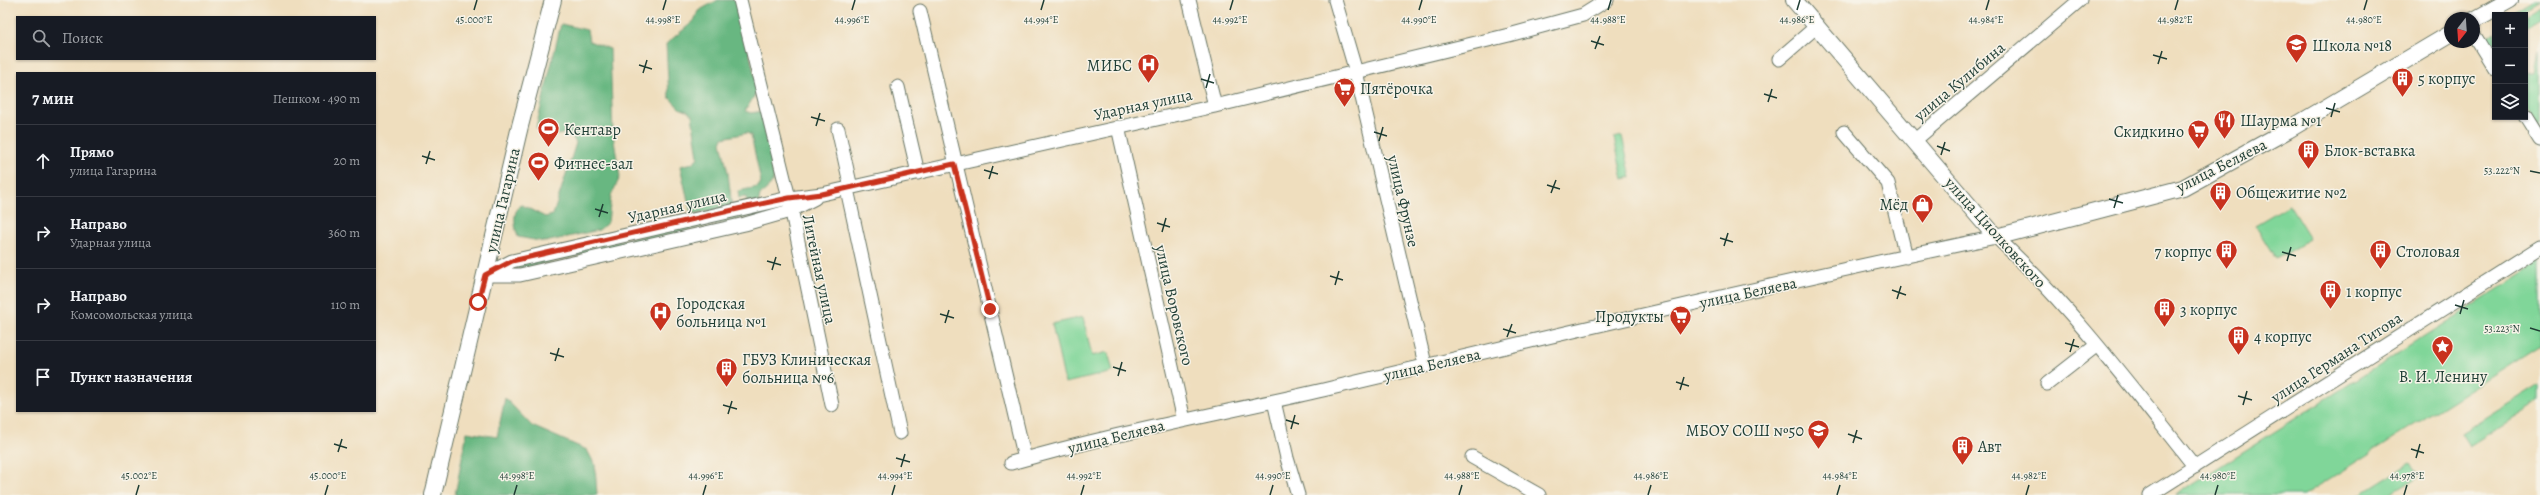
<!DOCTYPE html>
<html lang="ru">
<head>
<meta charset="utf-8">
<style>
  :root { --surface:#171b24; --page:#242831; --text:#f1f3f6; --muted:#9ea1a6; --line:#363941 }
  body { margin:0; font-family:Alegreya,serif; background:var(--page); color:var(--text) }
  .controls { position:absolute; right:12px; top:12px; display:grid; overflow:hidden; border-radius:0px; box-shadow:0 1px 3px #0004 }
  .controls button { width:36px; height:36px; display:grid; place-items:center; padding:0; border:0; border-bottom:1px solid var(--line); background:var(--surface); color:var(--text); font:20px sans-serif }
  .compass { position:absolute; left:2444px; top:12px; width:36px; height:36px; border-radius:50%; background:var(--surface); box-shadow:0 1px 3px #0004; rotate:197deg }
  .stop { position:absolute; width:12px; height:12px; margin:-9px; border:3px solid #c8321e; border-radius:50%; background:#fff }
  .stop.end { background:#c8321e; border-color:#fff; box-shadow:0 1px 4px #0008 }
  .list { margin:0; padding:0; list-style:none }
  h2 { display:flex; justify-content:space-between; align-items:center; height:52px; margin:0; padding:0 16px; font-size:17px }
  h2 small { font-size:13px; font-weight:400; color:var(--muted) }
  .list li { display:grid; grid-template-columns:26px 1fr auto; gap:12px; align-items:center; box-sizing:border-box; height:72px; padding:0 16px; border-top:1px solid var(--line) }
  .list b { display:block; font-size:15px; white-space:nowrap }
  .list p { margin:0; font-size:13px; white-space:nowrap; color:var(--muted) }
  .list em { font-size:13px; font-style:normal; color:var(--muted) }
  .icon { flex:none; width:22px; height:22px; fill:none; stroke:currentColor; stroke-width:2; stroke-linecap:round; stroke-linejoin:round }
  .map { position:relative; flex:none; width:2540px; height:495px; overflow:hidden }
  .search { position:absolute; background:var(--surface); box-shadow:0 1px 3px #0004; left:16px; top:16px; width:360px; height:44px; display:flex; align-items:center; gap:10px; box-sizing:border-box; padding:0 14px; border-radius:0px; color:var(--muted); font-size:15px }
  .panel { position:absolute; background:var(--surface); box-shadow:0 1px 3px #0004; left:16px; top:72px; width:360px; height:340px; border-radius:0px }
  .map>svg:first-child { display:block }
</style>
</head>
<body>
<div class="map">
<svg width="2540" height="495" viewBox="0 0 2540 495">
  <rect width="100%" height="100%" fill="#f7f3e8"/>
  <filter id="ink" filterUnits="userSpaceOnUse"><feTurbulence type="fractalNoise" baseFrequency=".025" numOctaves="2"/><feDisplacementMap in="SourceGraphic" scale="8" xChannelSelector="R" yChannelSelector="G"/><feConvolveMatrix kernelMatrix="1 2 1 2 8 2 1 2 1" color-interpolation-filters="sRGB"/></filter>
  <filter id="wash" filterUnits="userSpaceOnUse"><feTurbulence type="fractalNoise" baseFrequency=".012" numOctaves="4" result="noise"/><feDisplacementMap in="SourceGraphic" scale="16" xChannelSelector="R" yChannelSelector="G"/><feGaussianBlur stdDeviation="0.9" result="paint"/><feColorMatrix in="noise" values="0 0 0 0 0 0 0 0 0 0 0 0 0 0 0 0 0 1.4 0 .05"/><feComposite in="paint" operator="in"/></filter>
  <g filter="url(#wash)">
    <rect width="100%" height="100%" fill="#efdebe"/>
    <path fill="#80d699" stroke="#508a66" d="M2532,0H2540L2514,15H2506Z
      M2540,6V18L2525,27V15Z
      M2495,33V55L2485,39Z
      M2540,49V126L2525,103V74L2536,73Z
      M1622,136L1631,177L1623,179L1614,138Z
      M2289,205L2310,239L2276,259L2255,225Z
      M778,206L775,210L519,269L515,268L517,264Z
      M2540,263V345L2304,495H2175Z
      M1083,317L1092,356L1108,352L1113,372L1065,383L1052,324Z
      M2540,384V402L2470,446L2462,433Z
      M2411,463L2419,476L2388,495H2360Z"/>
    <path fill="#68b781" stroke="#447a5a" d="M718,0H737L758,90L745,111L751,113L764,111L774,154L770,163L774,178L770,186L760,195L758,204L748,206L746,197L739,198L738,191L758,187L761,182L751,135L747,133L723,138L721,142L728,173L732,208L691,214L680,166L693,163L698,157L692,115L687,111L679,108L669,97L666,44L694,21L698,11Z
      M561,24L587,30L589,41L610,49L613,135L620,177L611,196L608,222L599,230L545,242L518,237C515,228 511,210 522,205L545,217L553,215L576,143L572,136L565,133L558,135L536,128Z
      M505,398L532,426L587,450L595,465L597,495H455L467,432L497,437Z"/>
  </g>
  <g filter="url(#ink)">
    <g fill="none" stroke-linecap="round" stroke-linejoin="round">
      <defs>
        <path id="minor" d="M740,0L789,198L832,405
          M1189,0L1215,106
          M1335,0L1356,72L1425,364
          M920,11L1025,459
          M2474,35L2495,69
          M1779,59L1817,26
          M898,87L918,173
          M2525,116L2540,140
          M1118,127L1184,420
          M838,129L851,188
          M1844,132L1888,183L1906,257
          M1914,141L2080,0
          M847,189L900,433
          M485,275L512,261L789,198L822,194L1215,106L1509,35L1583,15L1607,0
          M487,275H520L745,224L790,211L815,198
          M2047,384L2097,345
          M1274,401L1287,458L1298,495
          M1472,457L1539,495
          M1011,463C1114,433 1219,414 1323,390C1547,337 1771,284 1996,237C2070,305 2132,388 2195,467
          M2150,495L2540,247"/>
        <path id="major" d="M1794,0L1996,237L2183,188L2288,130L2450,34
          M2474,20L2510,0
          M433,495L520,126L553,0"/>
      </defs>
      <use href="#minor" stroke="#687564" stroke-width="15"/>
      <use href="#major" stroke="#687564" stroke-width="18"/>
      <use href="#minor" stroke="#fff" stroke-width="13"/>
      <use href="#major" stroke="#fff" stroke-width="16"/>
    </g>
  </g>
  <g fill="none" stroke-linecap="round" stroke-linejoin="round" filter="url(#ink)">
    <path stroke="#c8321e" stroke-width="5" d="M478,302L485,275L512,261L742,208L789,198L822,194L954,164L990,309"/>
  </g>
  <path fill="none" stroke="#1f3d34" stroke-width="1.5" d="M474,10L477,0M663,10L666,0M852,10L855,0M1041,10L1044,0M1230,10L1233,0M1419,10L1422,0M1608,10L1611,0M1797,10L1800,0M1986,10L1989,0M2175,10L2178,0M2364,10L2367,0M1591,41L1604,45M1595,49L1600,36M2153,55L2167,59M2158,64L2162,51M639,65L652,69M643,73L647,60M1201,79L1214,83M1206,88L1210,74M1764,94L1777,98M1768,102L1772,89M2326,108L2340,112M811,117L825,121M2331,117L2335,103M816,126L820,113M1374,132L1387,136M1379,141L1383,127M1937,146L1950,151M1941,155L1945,142M422,156L435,160M426,164L430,151M984,170L998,174M2530,171L2540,173M989,179L993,166M1547,185L1560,189M1551,193L1556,180M2109,199L2123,203M2114,208L2118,195M595,209L608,213M599,217L603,204M1157,223L1170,227M1162,232L1166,218M1720,238L1733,242M1724,246L1728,233M2282,252L2296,256M767,261L781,265M2287,261L2291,247M772,270L776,257M1330,276L1343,280M1335,285L1339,271M1892,290L1906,295M1897,299L1901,286M2455,305L2468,309M940,314L954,318M2460,314L2464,300M945,323L949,310M2530,328L2540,331M1503,329L1516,333M1507,337L1512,324M2065,343L2079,347M2070,352L2074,339M550,353L564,357M555,361L559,348M1113,367L1126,371M1118,376L1122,362M1676,382L1689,386M1680,390L1684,377M2238,396L2252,400M723,405L737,409M2243,405L2247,391M728,414L732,401M1286,420L1299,424M1291,429L1295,415M1848,434L1862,439M1853,443L1857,430M334,444L347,448M2411,449L2424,453M338,452L342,439M896,458L910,462M2416,458L2420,444M901,467L905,454M136,495L139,485M325,495L328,485M514,495L517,485M703,495L706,485M892,495L895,485M1081,495L1084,485M1270,495L1273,485M1459,495L1462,485M1648,495L1651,485M1837,495L1840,485M2026,495L2029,485M2215,495L2218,485M2404,495L2407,485"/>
  <defs>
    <symbol id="school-pin" viewBox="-11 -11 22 30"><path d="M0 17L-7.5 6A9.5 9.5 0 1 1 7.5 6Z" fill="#c8321e" stroke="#f7f3e8"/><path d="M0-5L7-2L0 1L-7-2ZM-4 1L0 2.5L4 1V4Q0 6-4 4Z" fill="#fff"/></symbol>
    <symbol id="hospital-pin" viewBox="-11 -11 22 30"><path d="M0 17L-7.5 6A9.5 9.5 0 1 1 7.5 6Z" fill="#c8321e" stroke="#f7f3e8"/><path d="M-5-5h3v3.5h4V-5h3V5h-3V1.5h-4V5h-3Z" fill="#fff"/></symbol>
    <symbol id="building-pin" viewBox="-11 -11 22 30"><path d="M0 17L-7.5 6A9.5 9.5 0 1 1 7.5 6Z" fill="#c8321e" stroke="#f7f3e8"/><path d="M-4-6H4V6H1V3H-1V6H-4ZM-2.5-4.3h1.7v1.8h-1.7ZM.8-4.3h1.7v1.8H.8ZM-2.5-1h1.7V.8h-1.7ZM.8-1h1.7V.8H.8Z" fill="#fff"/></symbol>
    <symbol id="supermarket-pin" viewBox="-11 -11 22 30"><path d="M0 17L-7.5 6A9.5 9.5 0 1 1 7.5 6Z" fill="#c8321e" stroke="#f7f3e8"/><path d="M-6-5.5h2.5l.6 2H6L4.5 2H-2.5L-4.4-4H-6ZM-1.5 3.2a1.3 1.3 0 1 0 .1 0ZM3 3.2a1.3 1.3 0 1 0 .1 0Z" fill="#fff"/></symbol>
    <symbol id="restaurant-pin" viewBox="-11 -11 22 30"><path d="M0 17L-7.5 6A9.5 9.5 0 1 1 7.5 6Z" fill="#c8321e" stroke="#f7f3e8"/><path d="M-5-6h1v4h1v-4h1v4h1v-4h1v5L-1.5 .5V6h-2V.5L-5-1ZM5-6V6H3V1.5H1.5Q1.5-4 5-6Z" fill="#fff"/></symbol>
    <symbol id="stadium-pin" viewBox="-11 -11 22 30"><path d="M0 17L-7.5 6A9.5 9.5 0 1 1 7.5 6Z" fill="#c8321e" stroke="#f7f3e8"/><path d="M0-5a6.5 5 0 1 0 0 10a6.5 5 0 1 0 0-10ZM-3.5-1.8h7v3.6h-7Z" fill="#fff"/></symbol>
    <symbol id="shop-pin" viewBox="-11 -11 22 30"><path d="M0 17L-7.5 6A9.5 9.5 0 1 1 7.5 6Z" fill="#c8321e" stroke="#f7f3e8"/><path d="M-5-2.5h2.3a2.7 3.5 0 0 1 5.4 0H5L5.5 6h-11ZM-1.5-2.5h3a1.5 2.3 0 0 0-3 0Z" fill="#fff"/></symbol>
    <symbol id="sight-pin" viewBox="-11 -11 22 30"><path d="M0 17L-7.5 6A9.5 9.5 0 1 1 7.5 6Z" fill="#c8321e" stroke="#f7f3e8"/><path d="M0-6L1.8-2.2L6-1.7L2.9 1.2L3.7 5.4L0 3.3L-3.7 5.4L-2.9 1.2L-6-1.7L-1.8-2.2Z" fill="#fff"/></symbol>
  </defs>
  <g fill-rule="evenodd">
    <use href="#school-pin" x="2284" y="32" width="25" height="34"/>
    <use href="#hospital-pin" x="1136" y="52" width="25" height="34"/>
    <use href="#building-pin" x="2390" y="66" width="25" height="34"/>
    <use href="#supermarket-pin" x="1332" y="76" width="25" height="34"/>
    <use href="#restaurant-pin" x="2212" y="108" width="25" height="34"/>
    <use href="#stadium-pin" x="536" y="116" width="25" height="34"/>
    <use href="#supermarket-pin" x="2186" y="118" width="25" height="34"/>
    <use href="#building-pin" x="2296" y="138" width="25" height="34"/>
    <use href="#stadium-pin" x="526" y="150" width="25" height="34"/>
    <use href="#building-pin" x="2208" y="180" width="25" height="34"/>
    <use href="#shop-pin" x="1910" y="192" width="25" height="34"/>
    <use href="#building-pin" x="2214" y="238" width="25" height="34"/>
    <use href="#building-pin" x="2368" y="238" width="25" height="34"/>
    <use href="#building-pin" x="2318" y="278" width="25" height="34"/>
    <use href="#building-pin" x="2152" y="296" width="25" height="34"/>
    <use href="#hospital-pin" x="648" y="300" width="25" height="34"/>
    <use href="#supermarket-pin" x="1668" y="304" width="25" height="34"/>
    <use href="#building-pin" x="2226" y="324" width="25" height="34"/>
    <use href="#sight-pin" x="2430" y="334" width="25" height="34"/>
    <use href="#building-pin" x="714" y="356" width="25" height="34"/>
    <use href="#school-pin" x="1806" y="418" width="25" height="34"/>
    <use href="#building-pin" x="1950" y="434" width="25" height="34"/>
  </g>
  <g text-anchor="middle" stroke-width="3" stroke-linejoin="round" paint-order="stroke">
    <g font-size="16" fill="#1f3d34" stroke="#f7f3e8" text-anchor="start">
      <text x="2312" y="51">Школа №18</text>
      <text x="1132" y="71" text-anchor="end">МИБС</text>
      <text x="2418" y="84">5 корпус</text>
      <text x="1360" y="94">Пятёрочка</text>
      <text x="2240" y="126">Шаурма №1</text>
      <text x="564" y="135">Кентавр</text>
      <text x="2184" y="137" text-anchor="end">Скидкино</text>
      <text x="2324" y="156">Блок-вставка</text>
      <text x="554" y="169">Фитнес-зал</text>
      <text x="2236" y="198">Общежитие №2</text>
      <text x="1908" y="210" text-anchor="end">Мёд</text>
      <text x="2212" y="257" text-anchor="end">7 корпус</text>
      <text x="2396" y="257">Столовая</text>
      <text x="2346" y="297">1 корпус</text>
      <text x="676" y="309">Городская<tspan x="676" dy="18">больница №1</tspan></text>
      <text x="2180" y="315">3 корпус</text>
      <text x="1664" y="322" text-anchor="end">Продукты</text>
      <text x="2254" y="342">4 корпус</text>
      <text x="742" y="365">ГБУЗ Клиническая<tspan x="742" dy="18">больница №6</tspan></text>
      <text x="2443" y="382" text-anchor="middle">В. И. Ленину</text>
      <text x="1804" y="436" text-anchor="end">МБОУ СОШ №50</text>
      <text x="1978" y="452">Авт</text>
    </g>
    <g font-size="16" fill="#1f3d34" stroke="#f7f3e8">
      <text transform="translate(1959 81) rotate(-40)" y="6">улица Кулибина</text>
      <text transform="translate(1143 104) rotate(-12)" y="6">Ударная улица</text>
      <text transform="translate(2221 165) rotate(-27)" y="6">улица Беляева</text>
      <text transform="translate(502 200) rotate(-77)" y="6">улица Гагарина</text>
      <text transform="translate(1404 201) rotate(77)" y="6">улица Фрунзе</text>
      <text transform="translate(677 206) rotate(-13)" y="6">Ударная улица</text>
      <text transform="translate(1996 232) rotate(48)" y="6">улица Циолковского</text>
      <text transform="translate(820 269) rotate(78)" y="6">Литейная улица</text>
      <text transform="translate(1748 292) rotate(-12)" y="6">улица Беляева</text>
      <text transform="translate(1175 305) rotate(77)" y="6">улица Воровского</text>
      <text transform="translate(2336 357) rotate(-33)" y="6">улица Германа Титова</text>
      <text transform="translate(1432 364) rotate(-13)" y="6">улица Беляева</text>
      <text transform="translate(1116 436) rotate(-14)" y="6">улица Беляева</text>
    </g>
  </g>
  <g font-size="10" text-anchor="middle" fill="#1f3d34" stroke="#f7f3e8" stroke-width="3" stroke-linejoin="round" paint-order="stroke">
    <text x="474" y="23">45.000°E</text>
    <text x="663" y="23">44.998°E</text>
    <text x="852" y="23">44.996°E</text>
    <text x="1041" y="23">44.994°E</text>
    <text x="1230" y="23">44.992°E</text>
    <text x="1419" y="23">44.990°E</text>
    <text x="1608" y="23">44.988°E</text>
    <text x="1797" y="23">44.986°E</text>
    <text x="1986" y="23">44.984°E</text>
    <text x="2175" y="23">44.982°E</text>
    <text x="2364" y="23">44.980°E</text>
    <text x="2502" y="174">53.222°N</text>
    <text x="2502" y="332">53.223°N</text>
    <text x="139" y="479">45.002°E</text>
    <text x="328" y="479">45.000°E</text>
    <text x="517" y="479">44.998°E</text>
    <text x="706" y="479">44.996°E</text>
    <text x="895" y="479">44.994°E</text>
    <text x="1084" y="479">44.992°E</text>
    <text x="1273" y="479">44.990°E</text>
    <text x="1462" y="479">44.988°E</text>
    <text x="1651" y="479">44.986°E</text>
    <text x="1840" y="479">44.984°E</text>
    <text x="2029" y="479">44.982°E</text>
    <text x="2218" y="479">44.980°E</text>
    <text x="2407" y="479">44.978°E</text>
  </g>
</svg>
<div class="controls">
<button>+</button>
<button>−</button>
<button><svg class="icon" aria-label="layers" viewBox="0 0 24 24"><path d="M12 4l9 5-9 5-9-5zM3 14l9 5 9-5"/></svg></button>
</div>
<svg class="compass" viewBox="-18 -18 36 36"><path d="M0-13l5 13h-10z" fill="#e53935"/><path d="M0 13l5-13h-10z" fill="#9ea1a6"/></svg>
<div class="stop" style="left:478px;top:302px"></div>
<div class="stop end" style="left:990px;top:309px"></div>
<div class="search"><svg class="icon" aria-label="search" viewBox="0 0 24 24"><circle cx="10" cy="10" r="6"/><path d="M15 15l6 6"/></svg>Поиск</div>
<section class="panel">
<h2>7 мин<small>Пешком · 490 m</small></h2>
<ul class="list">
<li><svg class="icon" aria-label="ahead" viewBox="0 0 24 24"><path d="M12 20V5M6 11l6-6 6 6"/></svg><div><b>Прямо</b><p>улица Гагарина</p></div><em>20 m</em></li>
<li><svg class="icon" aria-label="right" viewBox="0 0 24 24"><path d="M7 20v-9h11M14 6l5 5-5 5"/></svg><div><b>Направо</b><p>Ударная улица</p></div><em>360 m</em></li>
<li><svg class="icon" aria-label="right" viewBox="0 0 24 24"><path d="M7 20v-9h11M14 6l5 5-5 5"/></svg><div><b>Направо</b><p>Комсомольская улица</p></div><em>110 m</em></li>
<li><svg class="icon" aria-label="arrive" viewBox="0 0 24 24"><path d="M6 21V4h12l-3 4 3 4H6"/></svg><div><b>Пункт назначения</b></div></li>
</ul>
</section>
</div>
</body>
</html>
